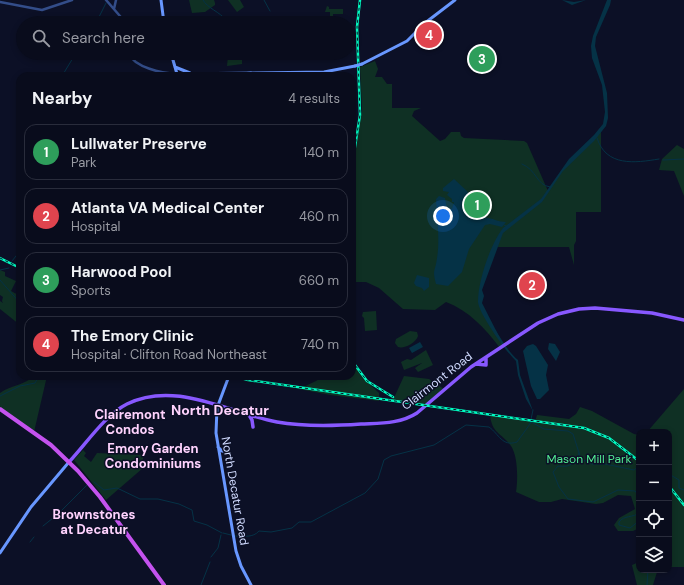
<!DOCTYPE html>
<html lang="en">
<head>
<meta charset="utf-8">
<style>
  :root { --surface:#090c1c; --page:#171a29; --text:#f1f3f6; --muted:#999ba3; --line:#292c3b; --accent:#00fcc1 }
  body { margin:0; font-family:"DM Sans",sans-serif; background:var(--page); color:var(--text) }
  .controls { position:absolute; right:12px; bottom:12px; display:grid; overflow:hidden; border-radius:8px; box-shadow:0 2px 6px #0003 }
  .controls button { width:36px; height:36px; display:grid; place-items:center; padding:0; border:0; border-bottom:1px solid var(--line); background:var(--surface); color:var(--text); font:20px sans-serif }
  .you { position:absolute; left:443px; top:216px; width:14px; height:14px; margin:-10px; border:3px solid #fff; border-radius:50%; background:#1a73e8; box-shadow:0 0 0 6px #1a73e833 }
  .badge { display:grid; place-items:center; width:26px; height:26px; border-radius:50%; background:var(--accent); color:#fff; font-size:13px; font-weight:700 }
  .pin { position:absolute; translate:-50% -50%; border:2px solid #fff; box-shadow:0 1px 4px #0006 }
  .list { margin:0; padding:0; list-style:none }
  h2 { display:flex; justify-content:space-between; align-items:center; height:52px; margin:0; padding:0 16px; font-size:17px }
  h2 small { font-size:13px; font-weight:400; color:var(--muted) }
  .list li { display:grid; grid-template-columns:26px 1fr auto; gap:12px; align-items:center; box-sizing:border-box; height:56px; margin:0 8px 8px; padding:0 8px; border:1px solid var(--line); border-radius:12px }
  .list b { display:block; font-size:15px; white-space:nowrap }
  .list p { margin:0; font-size:13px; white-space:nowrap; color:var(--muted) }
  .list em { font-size:13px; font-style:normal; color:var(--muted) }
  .icon { flex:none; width:22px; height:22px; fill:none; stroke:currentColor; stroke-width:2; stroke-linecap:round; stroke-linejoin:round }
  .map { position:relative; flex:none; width:684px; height:585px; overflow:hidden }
  .search { position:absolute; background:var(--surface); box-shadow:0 2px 6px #0003; left:16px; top:16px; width:340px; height:44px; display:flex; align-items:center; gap:10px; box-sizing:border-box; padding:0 14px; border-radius:22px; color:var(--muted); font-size:15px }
  .panel { position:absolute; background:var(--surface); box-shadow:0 2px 6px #0003; left:16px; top:72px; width:340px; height:308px; border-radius:12px }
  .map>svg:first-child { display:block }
</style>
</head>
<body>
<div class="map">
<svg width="684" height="585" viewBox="0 0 684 585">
  <rect width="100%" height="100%" fill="#0c1026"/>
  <path fill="#0f3024" d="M189,0H214L215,3V5L205,12L192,13Z
    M228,0H240L244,7L237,12Z
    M327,6L329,7V9H343V14H333V16H330V12H325Z
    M303,53H315V58H303Z
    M228,56H238V59H242V64L227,66Z
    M375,61L378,69L375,77H382L387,84H392V108H421L414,111L412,116L440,141L445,139L451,132H460L461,136L464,138L524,141L527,143L548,191L563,170L601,130V212H576V241L574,245V265L569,247H495L482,282L480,304L504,345L500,348C486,329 468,310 446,302L435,310L403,309L379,288L366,282H352V206L354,194L352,175L362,110L360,67Z
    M677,145L684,149V196L674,171L659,170L662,159Z
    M0,270L5,272V276L16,281L11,291L20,296V325L0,309V301L3,303L2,301L3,297L0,295Z
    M376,311L377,330L365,331L364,318L362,316L363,312Z
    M410,331L417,332L418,336C416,343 404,349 398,347L395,343L396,339Z
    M426,350L433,365L418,372L415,368L422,363L404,370L401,362L407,359L411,360Z
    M352,361L362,377L379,393V401L330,395L299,389L316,381L323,376H352Z
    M34,376H47L34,432L0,410V393C11,385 25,385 34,376Z
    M404,376L429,379L444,389L427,405L393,400Z
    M684,389V567H669V432H647Z
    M580,407L592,411L634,434L639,435V528L633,531H618L614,525L619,518L635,509L631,496L618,495L603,503L596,504L562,499L551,502H539L516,492C518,480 518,456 511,446C502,433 492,434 490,415L535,422L537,415L569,419L576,414Z
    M83,450L86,453L84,456L91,462L97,453L143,455V468L106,500L74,460Z
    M639,562V570H661L657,572L653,585H637L632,565Z"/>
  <path fill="#053246" d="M562,0L574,2L586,0L572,5Z
    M607,0H611L610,5L596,37L595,46L607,93L608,118L606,126L594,141L563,171L542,202L503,233L482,290L484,296L482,303C492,322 502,346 518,360L520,375L533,411L526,399L518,375L516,361C507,353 479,314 478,302C478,281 490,245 503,228L541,199L569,159L594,135L603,124L605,112L602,85L592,58L591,46L593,36Z
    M454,179L468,192C470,208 470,216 488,218C495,219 498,222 506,222L502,227L490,224L485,225L469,249L462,272L448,286L436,284C432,269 435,273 437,258C440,241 437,217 436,199L439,196L445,198L447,210L452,209L454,202H452V199L447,195L449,192L443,191V188Z
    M417,275L429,278V287L424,291L422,288L416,286L414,283Z
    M420,342L423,347L412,353L409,348Z
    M549,343L555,344L560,352L556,361L548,349Z
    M533,344L536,346L548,365L546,375L549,390L540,399H537L531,386L523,351L527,346Z"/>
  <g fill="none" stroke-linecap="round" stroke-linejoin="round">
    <path stroke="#053246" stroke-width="1" d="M203,0C207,8 220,12 226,20
      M264,0L270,11
      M96,23L106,3
      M62,76L76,53
      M597,138C606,167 635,163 659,159
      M663,160L684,159
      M522,164C537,170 536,185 550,187
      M504,225L506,226
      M12,261L20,251
      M0,270L9,268
      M0,280L20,303
      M0,396L20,386L35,383L39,376
      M531,422L544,429L568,431L573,434L581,459L592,464H605L634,470L639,466
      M579,453C574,463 571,468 558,466L553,472L559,487L568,499L593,502L618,490L635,491L639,496
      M669,474L679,480V488L684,490
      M94,482L104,490L117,488L140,499H158L179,504L192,510L194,521L207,525L222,533
      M639,513C633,518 624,515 619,522V525L630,528L639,521
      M43,526L58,514L87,485
      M223,533L231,535
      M235,536C244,536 253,538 259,531L271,532L292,528L299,522H311L365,493L378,479L384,460L391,456L434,445L466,425L489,427C499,434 502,447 517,442L530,424L533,410
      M30,542L34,537
      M211,557L218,548L221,535
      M201,585L210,562
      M647,585L648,570"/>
    <path stroke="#334d89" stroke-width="2.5" d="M106,0L126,23
      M0,2L42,10L72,0
      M114,9L116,0
      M128,53C135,68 162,73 177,74"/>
    <path stroke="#6897ff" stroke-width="3" d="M161,0L164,23
      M171,53L177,74L324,72L355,66
      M362,64L407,41L425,23L455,0
      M175,67L190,73
      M233,74L251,73
      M229,376L217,408L216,433L236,551L241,566L251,585
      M218,447L222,451L228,452
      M0,553L31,507L69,462"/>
    <path stroke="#8858ff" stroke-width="3.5" d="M476,364L486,365V357
      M249,415L252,420L253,427
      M69,462C86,444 105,415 127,404C176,380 228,413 277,422C305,427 333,426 361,424C380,423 400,424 417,413L471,367L538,323L558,314L579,309L595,308L652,313L684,320"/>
    <path stroke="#c452ee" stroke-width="4" d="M0,409L51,445L78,471L100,497L164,585"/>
    <defs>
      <path id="rail" d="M352,166L360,115L357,27L360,0
        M0,258L20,268
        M352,361L367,381L393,397
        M234,376L248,380L584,428L609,438L639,461
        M669,486L684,505"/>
    </defs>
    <use href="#rail" stroke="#00fcc1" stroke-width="2.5"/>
    <use href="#rail" stroke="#0c1026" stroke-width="1" stroke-dasharray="3" stroke-linecap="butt"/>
    <path stroke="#6897ff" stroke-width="3" d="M355,66L362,64"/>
  </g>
  <g text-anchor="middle" stroke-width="3" stroke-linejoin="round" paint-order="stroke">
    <g font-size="12" fill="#d1dbff" stroke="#0c1026">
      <text transform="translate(437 381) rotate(-38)" y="4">Clairmont Road</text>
      <text transform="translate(235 491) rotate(80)" y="4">North Decatur Road</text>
    </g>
    <g font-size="12" fill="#51ea91" stroke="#0c1026">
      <text x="589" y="463">Mason Mill Park</text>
    </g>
    <g font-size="13" font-weight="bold" fill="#ffd3fe" stroke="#0c1026">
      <text x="130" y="419">Clairemont<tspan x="130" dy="15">Condos</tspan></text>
      <text x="153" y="453">Emory Garden<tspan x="153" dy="15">Condominiums</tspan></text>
      <text x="94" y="519">Brownstones<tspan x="94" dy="15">at Decatur</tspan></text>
    </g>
    <g font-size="14" font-weight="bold" fill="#ffd3fe" stroke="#0c1026">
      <text x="220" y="415">North Decatur</text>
    </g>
  </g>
</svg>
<div class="controls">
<button>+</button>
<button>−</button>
<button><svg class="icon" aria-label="locate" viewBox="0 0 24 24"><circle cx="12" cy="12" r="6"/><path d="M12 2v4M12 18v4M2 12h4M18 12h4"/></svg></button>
<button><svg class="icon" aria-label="layers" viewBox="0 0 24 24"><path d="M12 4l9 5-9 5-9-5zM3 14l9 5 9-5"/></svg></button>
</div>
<div class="you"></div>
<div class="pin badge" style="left:477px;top:205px;background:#2e9e5b">1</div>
<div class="pin badge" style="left:532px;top:285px;background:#e0444e">2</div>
<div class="pin badge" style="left:482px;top:59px;background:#2e9e5b">3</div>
<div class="pin badge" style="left:429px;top:35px;background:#e0444e">4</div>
<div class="search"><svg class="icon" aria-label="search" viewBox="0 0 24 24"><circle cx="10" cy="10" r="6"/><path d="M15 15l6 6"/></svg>Search here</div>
<section class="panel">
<h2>Nearby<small>4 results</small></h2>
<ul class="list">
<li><span class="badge" style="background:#2e9e5b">1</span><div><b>Lullwater Preserve</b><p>Park</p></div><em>140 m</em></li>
<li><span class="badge" style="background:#e0444e">2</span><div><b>Atlanta VA Medical Center</b><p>Hospital</p></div><em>460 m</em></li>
<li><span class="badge" style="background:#2e9e5b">3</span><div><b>Harwood Pool</b><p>Sports</p></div><em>660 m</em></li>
<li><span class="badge" style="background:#e0444e">4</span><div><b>The Emory Clinic</b><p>Hospital · Clifton Road Northeast</p></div><em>740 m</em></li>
</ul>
</section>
</div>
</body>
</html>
